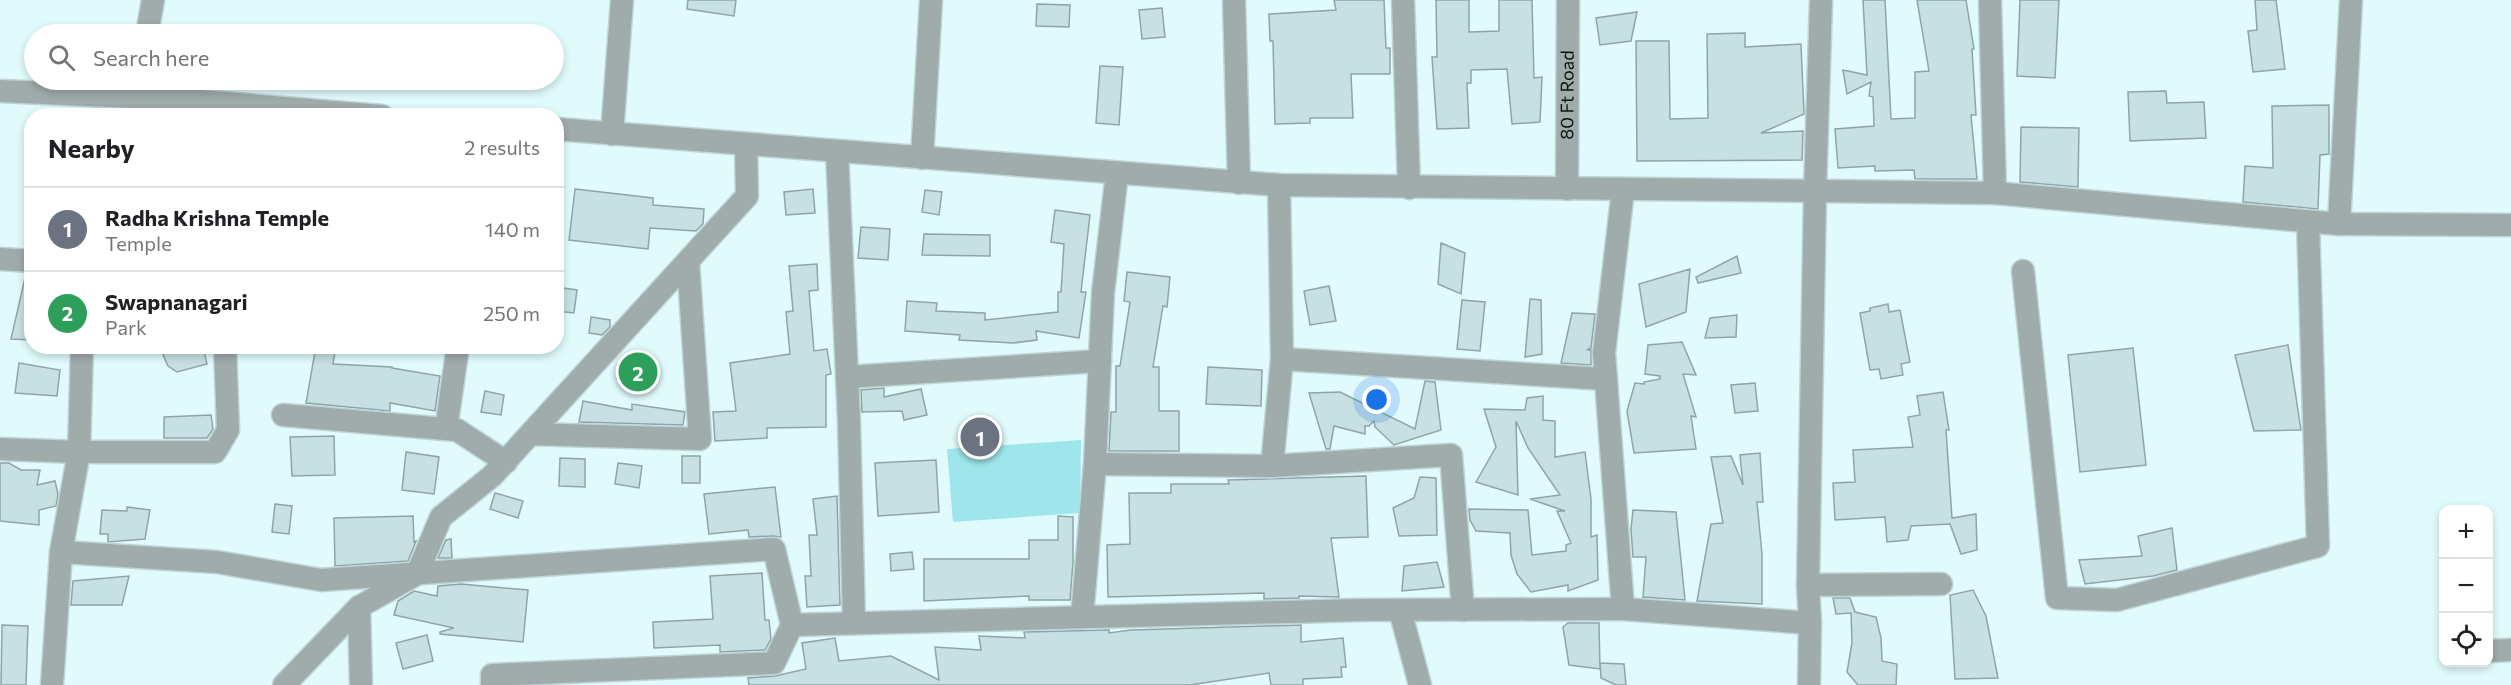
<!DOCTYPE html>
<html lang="en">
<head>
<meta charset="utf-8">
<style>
  :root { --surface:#fff; --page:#f6f6f6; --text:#202124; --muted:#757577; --line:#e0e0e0; --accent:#111827 }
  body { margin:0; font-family:Commissioner,sans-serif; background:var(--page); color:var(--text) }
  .controls { position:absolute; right:18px; bottom:18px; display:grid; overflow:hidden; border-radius:12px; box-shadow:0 3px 9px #0003 }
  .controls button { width:54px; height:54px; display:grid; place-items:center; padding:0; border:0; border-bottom:2px solid var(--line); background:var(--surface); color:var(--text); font:30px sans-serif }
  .you { position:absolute; left:1377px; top:400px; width:21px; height:21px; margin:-15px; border:4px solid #fff; border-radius:50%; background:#1a73e8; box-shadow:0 0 0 9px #1a73e833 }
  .badge { display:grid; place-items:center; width:39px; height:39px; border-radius:50%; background:var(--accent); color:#fff; font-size:20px; font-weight:700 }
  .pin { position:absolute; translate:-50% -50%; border:3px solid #fff; box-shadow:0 2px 6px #0006 }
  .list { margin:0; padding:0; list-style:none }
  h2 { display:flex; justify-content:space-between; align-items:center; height:78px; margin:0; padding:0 24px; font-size:26px }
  h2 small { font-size:20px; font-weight:400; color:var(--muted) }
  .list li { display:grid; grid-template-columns:39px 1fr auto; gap:18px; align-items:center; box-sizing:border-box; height:84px; padding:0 24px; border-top:2px solid var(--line) }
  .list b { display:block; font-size:22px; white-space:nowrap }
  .list p { margin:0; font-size:20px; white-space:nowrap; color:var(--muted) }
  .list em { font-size:20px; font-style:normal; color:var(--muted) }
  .icon { flex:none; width:33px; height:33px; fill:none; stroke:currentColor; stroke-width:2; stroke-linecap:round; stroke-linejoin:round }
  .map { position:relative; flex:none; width:2511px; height:685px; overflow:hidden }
  .search { position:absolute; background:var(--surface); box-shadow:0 3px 9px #0003; left:24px; top:24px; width:540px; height:66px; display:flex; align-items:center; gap:15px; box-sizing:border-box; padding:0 21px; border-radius:33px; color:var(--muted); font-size:22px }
  .panel { position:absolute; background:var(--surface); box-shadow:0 3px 9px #0003; left:24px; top:108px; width:540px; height:246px; border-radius:24px }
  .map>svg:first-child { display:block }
</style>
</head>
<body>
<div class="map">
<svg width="2511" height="685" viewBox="0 0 2511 685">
  <rect width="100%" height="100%" fill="#e1fbfd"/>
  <path fill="#9ee6eb" d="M1081,440L1080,513L953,522L947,449Z"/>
  <path fill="#c7e0e2" stroke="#8da5a7" stroke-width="1.5" d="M688,0H736L734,16L687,9Z
    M1334,0H1384L1386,48H1390V74H1351L1353,118H1310V123L1275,124L1273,41H1270L1269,14L1336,10Z
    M1436,0H1469V32L1499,31V0H1532L1534,78L1542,77L1540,122L1512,124L1507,69L1471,70V83H1467L1469,128L1437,129L1432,57H1437Z
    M1863,0H1885L1891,119L1915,118V72L1929,71L1917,0H1966L1974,49H1972L1976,115H1971L1977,179H1915L1914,170L1875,171V166L1838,168L1835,129L1874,126L1873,97L1869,96L1871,82L1847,94L1843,70L1867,75Z
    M2020,0H2059L2055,78L2017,76Z
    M2255,0H2276L2285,69L2253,72L2248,31L2257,30Z
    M1037,4L1070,5L1069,27L1036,26Z
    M1162,8L1165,37L1142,39L1139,10Z
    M1637,12L1631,41L1600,45L1596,18Z
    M1745,33V47L1801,44L1804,114L1761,133L1803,131L1802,160L1637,161L1636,41H1669L1670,119L1708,118L1707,34Z
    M1100,66L1123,67L1119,125L1096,123Z
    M2166,91L2167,103L2204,102L2206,138L2130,141L2128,92Z
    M2329,105V154L2320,155L2318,209L2243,202L2245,166L2273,168L2272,106Z
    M2021,127L2079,128L2078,187L2020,182Z
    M575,189L653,198V205L704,209L703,224L696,231L650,228L648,249L569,240Z
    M813,189L815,213L786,215L784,192Z
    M925,190L942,192L939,215L922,212Z
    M1055,210L1090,215L1081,292H1086L1079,338L1036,331L1037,340L1013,343L959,340L960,335L905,331L907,301L937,303L936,311L985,313V320L1058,312V292H1061L1064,244L1051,242Z
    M861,227L890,229L888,260L858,258Z
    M924,234L990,235V256L922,255Z
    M1441,243L1465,253L1461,294L1438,284Z
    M1737,256L1741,273L1698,283L1696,277Z
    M817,264L818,290L809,291L814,351L827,349L831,374L826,375V427L767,428V438L715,441L713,412L736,411L730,363L790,354L786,312L793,311L789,266Z
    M1690,269L1686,312L1646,327L1639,284Z
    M1127,272L1170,277L1167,307L1163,306L1153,367H1159V411H1179V451H1109L1111,412H1116V366H1120L1130,302L1124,301Z
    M25,278H32V340L11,339Z
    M1329,286L1336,321L1310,325L1304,291Z
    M556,287L577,290L574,313L556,311Z
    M1530,299L1541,300L1542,354L1525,357Z
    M1462,300L1485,302L1480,351L1457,349Z
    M1888,304L1889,312L1900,310L1910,362L1901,364L1903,375L1881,379L1879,369L1870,370L1860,313L1870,311V308Z
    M1572,313L1595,314L1591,348L1587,350H1591V365L1561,363Z
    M1737,315L1736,337L1705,338L1710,318Z
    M591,317L610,320V327L602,335L589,333Z
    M1682,342L1696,375L1683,374L1696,417L1691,416L1696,449L1634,453L1627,411L1635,383L1644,384V382L1660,379V376L1645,374L1648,345Z
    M2288,345L2301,430L2254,431L2235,355Z
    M171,346H203L207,364L177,372L168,366L163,355Z
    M316,346H336L333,364L392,367V368L440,376L435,411L390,403V411L306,403Z
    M2133,348L2146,465L2080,472L2068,355Z
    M19,363L60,370L57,396L15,393Z
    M1208,367L1262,370L1261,406L1206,404Z
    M1425,381L1435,382L1441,430L1394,445L1375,427L1374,421L1369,426H1365V434L1334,426L1330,449H1326L1309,393L1340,392L1415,429Z
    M1755,383L1758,411L1735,413L1731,385Z
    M884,388V397L921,389L927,415L904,420L902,411L862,412L861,390Z
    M485,391L504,395L501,415L481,412Z
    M1943,392L1949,430H1946L1952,518L1976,514L1977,550L1961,554L1950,524L1911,526L1908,540L1887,542L1885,517L1835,520L1833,483L1855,482L1853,450L1913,447L1908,417L1920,415L1917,396Z
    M1543,396V420L1555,421V457L1585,452L1591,499V537L1597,535L1598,580L1568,591V585L1531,592L1517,574L1511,555L1510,533L1476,531L1470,520L1469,509L1528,510L1532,555L1566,551V545L1571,543L1557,511H1565L1530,499L1560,495L1528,448L1516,421L1518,495L1476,482L1496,447L1484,409L1525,410L1527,398Z
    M583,401L632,410V404L685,412L683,425L579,422Z
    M211,415L213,429L207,438H164V417Z
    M334,436L335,475L292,476L290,437Z
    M406,452L439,457L434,494L402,490Z
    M1760,453L1763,502H1757L1762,554V604L1697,601L1711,524L1723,523L1711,457L1731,456L1743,485L1740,455Z
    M682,456H700V483H682Z
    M560,458L585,459V487L559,486Z
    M936,460L939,512L878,516L875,463Z
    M0,463H9L21,470H40L37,485L55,481L58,494L56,506L39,510V525L0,521Z
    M618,463L642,466L639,488L615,484Z
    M1366,476L1368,537L1331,538L1339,597L1299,596V598L1264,599V593L1108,597L1107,545L1130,544L1129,493H1171V484H1229L1228,480Z
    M1420,477L1436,478L1437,535L1399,536L1393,508L1414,498Z
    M775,487L781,537L773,536L749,537L748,530L709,534L704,494Z
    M495,493L523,501L518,518L490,509Z
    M837,496L840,605L807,607L805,576H811L809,535H817L813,499Z
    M275,504L292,506L289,534L272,532Z
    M127,507L150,510L145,539L108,542V534H100L102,510L127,511Z
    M1633,510L1676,512L1685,600L1643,597L1646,557H1633L1631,529Z
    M413,516L414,542L416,541L408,561L335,566L334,518Z
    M1058,516L1073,517V562L1070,600H1029V596L924,601V559H1029V540H1058Z
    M2172,528L2177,570L2153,576L2085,584L2079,560L2142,556L2138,536Z
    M451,539L452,558H438L446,540Z
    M912,552L914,569L891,571L890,554Z
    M1437,562L1444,587L1402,591L1404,566Z
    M762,573L765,620H769L771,639L765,650L720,652V645L654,648L653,622L713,619L710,576Z
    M129,576L122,605H71L73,581Z
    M461,584L528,590L523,642L440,634V632L454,628L394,615L398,601L414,591L437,596L438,586Z
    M1973,590L1986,616L1998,678L1955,679L1950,595Z
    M1833,598H1850L1855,612L1876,617L1881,638L1882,661L1897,664L1896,685H1858L1847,672L1852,643L1851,613L1836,614Z
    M1568,623H1599L1600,669L1569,665L1563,627Z
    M2,625L28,626L26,685H1Z
    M1301,625V642L1343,638L1346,667H1341L1342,677L1303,679V685H1271L1269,673L1190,685H749L748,678L775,676L806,669L802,643L835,638L839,661L891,656L939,680L935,647L981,650L979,636L1025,638L1024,632L1109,630V633L1131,630Z
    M427,635L433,661L403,669L396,643Z
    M1600,663L1624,664L1626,685H1616L1601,678Z"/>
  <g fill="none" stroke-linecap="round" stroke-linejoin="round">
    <defs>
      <g id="street">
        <path d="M1234,0L1239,183"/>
        <path d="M1403,0L1409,188"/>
        <path d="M147,34L153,0"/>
        <path d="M0,91L176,99L382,116"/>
        <path d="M556,129L1279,185L1995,193L1990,0"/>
        <path d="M612,134L622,0"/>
        <path d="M837,151L849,421L854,623"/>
        <path d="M922,158L931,0"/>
        <path id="s1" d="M1567,189L1568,0"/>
        <path d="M1623,190L1604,353L1623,609L1810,623"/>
        <path d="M1995,193L2339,224L2511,225"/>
        <path d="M2339,224L2351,0"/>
        <path d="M0,259L32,261"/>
        <path d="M2023,271L2057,598L2117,600L2318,546L2308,222"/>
        <path d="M1282,359L1606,379"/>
        <path d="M847,377L1100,361"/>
        <path d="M283,415L457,430L506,462"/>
        <path d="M446,429L458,346"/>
        <path d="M531,434L700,439L688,261"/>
        <path d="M0,449L79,452H215L228,430L225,346"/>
        <path d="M1095,464L1272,466L1451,455L1463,610"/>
        <path d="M1272,466L1282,359L1279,185"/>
        <path d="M61,552L217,562L321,580L774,549L792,625L1360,610L1623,609"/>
        <path d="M1808,585L1941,584"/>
        <path d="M359,607L361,685"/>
        <path d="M1400,610L1420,685"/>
        <path d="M1082,617L1095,464L1103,293L1117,173"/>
        <path d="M2488,651L2511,650"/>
        <path d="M52,685L61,552L79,452L82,346"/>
        <path d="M284,685L359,607L417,574L441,517L492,476L747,196L746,144"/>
        <path d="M492,685V675L774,663L792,625"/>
        <path d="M1809,685L1810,623L1808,585L1815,192L1821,0"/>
      </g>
    </defs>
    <use href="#street" stroke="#bed5d7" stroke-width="25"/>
    <use href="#street" stroke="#a0abab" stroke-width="22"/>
  </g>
  <g text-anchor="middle" stroke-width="6" stroke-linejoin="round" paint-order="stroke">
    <g font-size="18" fill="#081011" stroke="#e1fbfd">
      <text dy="6" stroke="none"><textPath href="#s1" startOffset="94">80 Ft Road</textPath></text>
    </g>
  </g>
</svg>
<div class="controls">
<button>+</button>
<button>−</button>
<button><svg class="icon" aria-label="locate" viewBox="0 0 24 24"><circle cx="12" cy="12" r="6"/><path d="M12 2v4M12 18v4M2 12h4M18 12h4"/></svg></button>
</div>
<div class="you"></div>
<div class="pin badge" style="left:980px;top:437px;background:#6b7280">1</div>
<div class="pin badge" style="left:638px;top:372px;background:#2e9e5b">2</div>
<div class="search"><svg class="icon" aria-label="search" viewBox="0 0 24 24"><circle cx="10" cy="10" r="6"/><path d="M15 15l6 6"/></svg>Search here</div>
<section class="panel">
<h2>Nearby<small>2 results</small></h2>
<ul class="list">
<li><span class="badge" style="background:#6b7280">1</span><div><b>Radha Krishna Temple</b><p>Temple</p></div><em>140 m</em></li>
<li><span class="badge" style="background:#2e9e5b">2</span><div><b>Swapnanagari</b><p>Park</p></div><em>250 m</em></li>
</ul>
</section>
</div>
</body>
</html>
